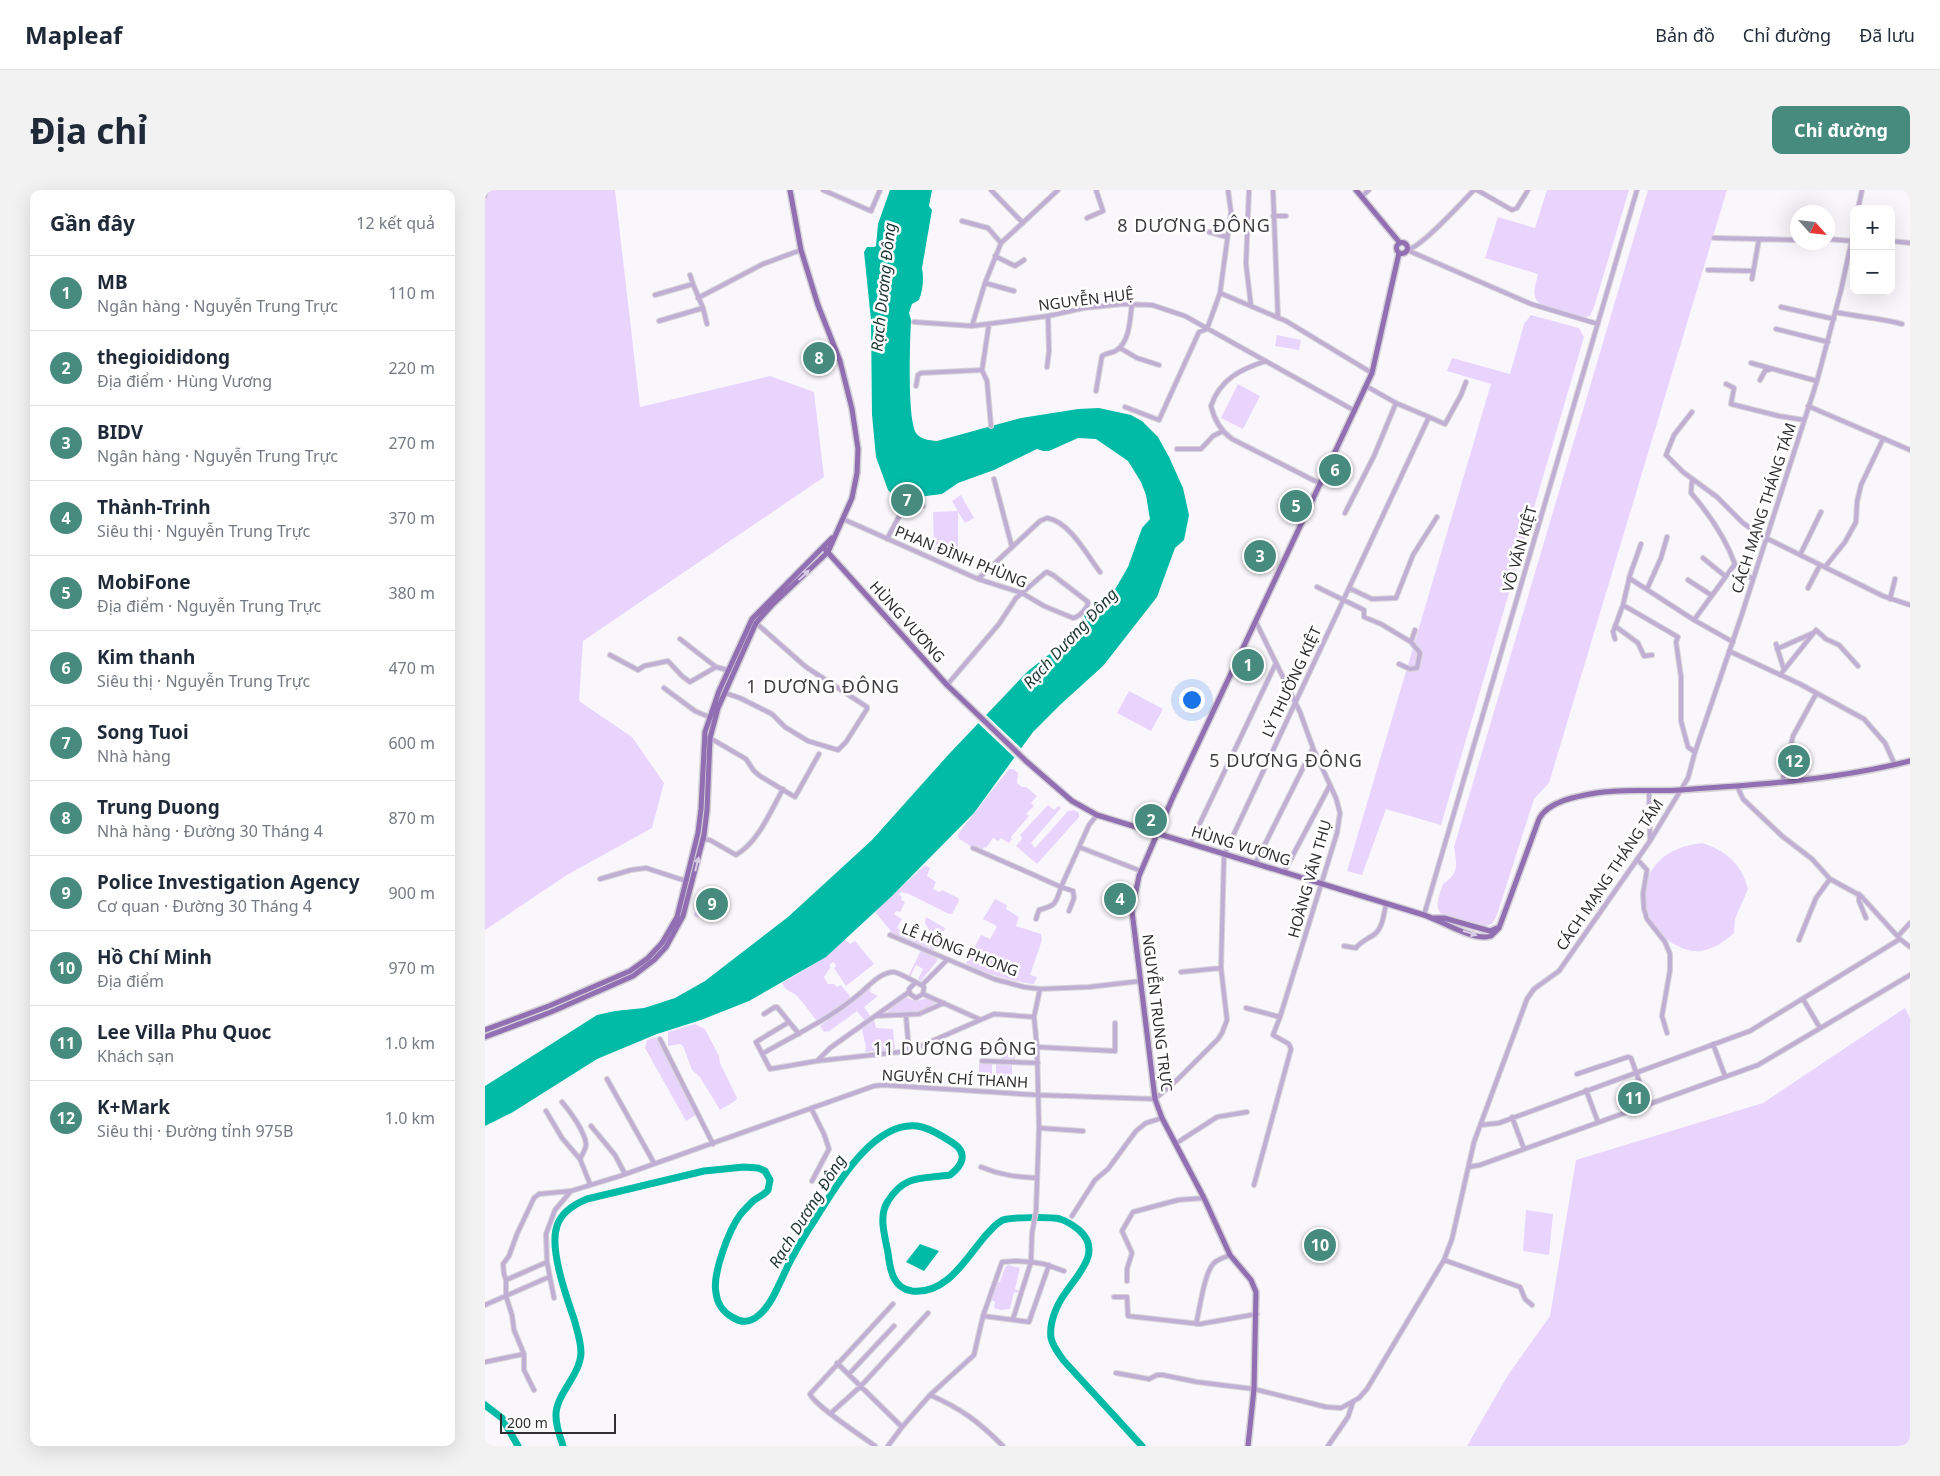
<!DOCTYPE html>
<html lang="vi">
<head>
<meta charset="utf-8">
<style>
  :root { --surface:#fff; --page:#f2f2f3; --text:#1f2937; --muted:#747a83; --line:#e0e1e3; --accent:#478b7f }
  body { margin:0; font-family:"Noto Sans",sans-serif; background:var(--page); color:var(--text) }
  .controls { position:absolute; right:15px; top:15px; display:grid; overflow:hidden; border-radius:10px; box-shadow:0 5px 20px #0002 }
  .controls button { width:45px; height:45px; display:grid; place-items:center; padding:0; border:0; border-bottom:1px solid var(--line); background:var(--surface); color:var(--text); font:25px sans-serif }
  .compass { position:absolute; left:1305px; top:15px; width:45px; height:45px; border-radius:50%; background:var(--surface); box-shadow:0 5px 20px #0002; rotate:117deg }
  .scale { position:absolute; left:15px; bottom:12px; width:116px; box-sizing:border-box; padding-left:5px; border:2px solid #2f2e30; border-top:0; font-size:14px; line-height:18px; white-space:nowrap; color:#2f2e30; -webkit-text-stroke:4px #fff; paint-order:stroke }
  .you { position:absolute; left:706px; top:509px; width:18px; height:18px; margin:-12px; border:4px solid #fff; border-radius:50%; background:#1a73e8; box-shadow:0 0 0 8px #1a73e833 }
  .badge { display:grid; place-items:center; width:32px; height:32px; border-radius:50%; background:var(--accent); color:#fff; font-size:16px; font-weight:700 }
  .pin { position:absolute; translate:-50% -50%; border:2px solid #fff; box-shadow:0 1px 5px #0006 }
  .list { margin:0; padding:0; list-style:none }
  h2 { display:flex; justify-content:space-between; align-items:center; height:65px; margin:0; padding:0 20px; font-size:21px }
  h2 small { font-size:16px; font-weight:400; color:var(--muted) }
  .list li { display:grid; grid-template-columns:32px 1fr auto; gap:15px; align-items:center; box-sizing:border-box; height:75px; padding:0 20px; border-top:1px solid var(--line) }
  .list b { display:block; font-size:19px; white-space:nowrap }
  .list p { margin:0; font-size:16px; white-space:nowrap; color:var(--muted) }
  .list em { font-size:16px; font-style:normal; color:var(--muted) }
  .map { position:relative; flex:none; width:1425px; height:1256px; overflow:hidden; border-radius:10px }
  header { display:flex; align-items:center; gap:30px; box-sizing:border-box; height:70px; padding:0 25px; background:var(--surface); border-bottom:1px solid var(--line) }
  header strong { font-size:24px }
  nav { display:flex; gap:28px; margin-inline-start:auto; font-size:18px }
  .intro { display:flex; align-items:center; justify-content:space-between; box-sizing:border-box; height:120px; padding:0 30px }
  h1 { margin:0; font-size:35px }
  .button { padding:12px 22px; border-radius:10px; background:var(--accent); color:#fff; font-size:18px; font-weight:700 }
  main { display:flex; gap:30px; padding:0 30px }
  aside { flex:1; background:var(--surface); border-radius:10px; box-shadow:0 5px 20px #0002 }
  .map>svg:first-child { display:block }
</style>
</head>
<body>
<header>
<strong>Mapleaf</strong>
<nav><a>Bản đồ</a><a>Chỉ đường</a><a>Đã lưu</a></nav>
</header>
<div class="intro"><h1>Địa chỉ</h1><a class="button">Chỉ đường</a></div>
<main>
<aside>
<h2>Gần đây<small>12 kết quả</small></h2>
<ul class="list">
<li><span class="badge">1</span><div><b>MB</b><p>Ngân hàng · Nguyễn Trung Trực</p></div><em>110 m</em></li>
<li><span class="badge">2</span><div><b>thegioididong</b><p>Địa điểm · Hùng Vương</p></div><em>220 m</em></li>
<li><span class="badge">3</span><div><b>BIDV</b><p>Ngân hàng · Nguyễn Trung Trực</p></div><em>270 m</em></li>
<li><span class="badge">4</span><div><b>Thành-Trinh</b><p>Siêu thị · Nguyễn Trung Trực</p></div><em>370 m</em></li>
<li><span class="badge">5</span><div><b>MobiFone</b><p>Địa điểm · Nguyễn Trung Trực</p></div><em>380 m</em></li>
<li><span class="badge">6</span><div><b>Kim thanh</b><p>Siêu thị · Nguyễn Trung Trực</p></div><em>470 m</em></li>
<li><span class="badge">7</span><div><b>Song Tuoi</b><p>Nhà hàng</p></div><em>600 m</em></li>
<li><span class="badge">8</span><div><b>Trung Duong</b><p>Nhà hàng · Đường 30 Tháng 4</p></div><em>870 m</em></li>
<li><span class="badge">9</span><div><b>Police Investigation Agency</b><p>Cơ quan · Đường 30 Tháng 4</p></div><em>900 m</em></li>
<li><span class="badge">10</span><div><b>Hồ Chí Minh</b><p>Địa điểm</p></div><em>970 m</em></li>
<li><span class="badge">11</span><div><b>Lee Villa Phu Quoc</b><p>Khách sạn</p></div><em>1.0 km</em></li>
<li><span class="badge">12</span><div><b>K+Mark</b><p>Siêu thị · Đường tỉnh 975B</p></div><em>1.0 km</em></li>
</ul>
</aside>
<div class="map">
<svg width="1425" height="1256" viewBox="0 0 1425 1256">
  <rect width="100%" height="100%" fill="#faf7fc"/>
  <path fill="#e9d4fe" d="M0,0H130L155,217L285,186L329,202L339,287L98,451L94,511L147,547L179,593L167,638L82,685L0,740Z
    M1062,0H1144L1109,117L1105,126L1099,128L1055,114C1045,105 1051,95 1053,84L1000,68L1013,27L1050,38Z
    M1163,0H1242L1064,593L1049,609L1012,725L1007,734L1000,736L957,725C948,717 955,704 958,694C974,683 972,676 969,657Z
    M1046,125L1094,138L1099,147L956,635L901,619L877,685L862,681L1006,194L962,181L967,168L1025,184L1039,134Z
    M792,145L816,150L814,160L790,156Z
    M753,194L775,206L758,239L736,228Z
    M476,305L489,328L480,333L473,322V359L449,360L448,322L473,321L467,311Z
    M644,501L678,519L666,541L632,523Z
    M524,579H529L533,583L532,593L537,597H541L552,606L546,613L549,616L541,624L544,626L526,647L527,649L524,653L516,648L513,651L508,648L501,658L499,657L497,660L487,657L473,648V644Z
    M563,615L569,620L573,616L576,618L546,653L550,658L583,621L589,620L594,623V627L552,674L531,656L537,649L535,645Z
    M1217,653C1240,660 1257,674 1263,699L1250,729L1249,743C1239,752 1229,759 1216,761C1208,762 1200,760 1193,756C1162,743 1148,700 1172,673C1184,660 1200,655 1217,653Z
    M440,675L445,678L442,686L451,692L448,699L455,702L457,700L473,708L474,711L467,724H464L424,704L416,702L414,705L417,707L416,710L420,712L415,722L411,721L409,724L417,729L412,738L435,751L440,742L442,743L444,759L443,760L406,744L405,740L390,722Z
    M215,704L228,707L222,729L209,726Z
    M510,709L522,715L521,719L534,727L531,736L556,744L557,750L545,785L552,787L549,794C534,793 492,782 481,773L496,745L505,749L512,737L510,735L498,729Z
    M441,727L460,738L447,763L445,762V742L440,733Z
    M360,749L365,754L370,751L389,774L361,796L349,778L351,776L349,772L345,774V778L339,787L343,794H349L352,797L356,795L365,806V809L335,830H331C325,823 319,813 312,806C306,801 300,801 297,793L341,767Z
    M436,760L446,764L453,770L436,791L433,789L438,779L431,775L425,787H423Z
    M386,797L385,802L393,806L379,817L386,827L380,831L372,821L343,842L342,841L339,842L335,836Z
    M420,807L431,811L442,808L452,812C440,821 418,827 402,823L404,819Z
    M1420,818L1425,828V1256H982L1023,1185L1065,1126L1091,970L1278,913Z
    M387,830H389L391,838L408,839L410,859L403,860V862L397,863L396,860L380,862L381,858L377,839Z
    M210,834L220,839L234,866L235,873L252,908L250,911L235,920L215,887L207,880L198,856L195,854L183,856V842Z
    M170,847L173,848L211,922V925L201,931L160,858L162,850Z
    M527,852V856H530V870L516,871L515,853Z
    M494,873H507V895H494Z
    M511,873H527V894H511Z
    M1041,1020L1068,1024L1064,1065L1038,1061Z
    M523,1075L535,1078L530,1099L535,1101L534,1103L529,1102L525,1119L516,1120L509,1118L510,1112L505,1109L511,1092H515L520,1077Z"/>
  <path fill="#02bba6" d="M405,0H447L444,16L447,20L437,78C439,88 438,100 434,110L427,114L424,123L426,130C425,151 422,228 431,243C436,250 444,250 452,251L536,228L593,219L614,218L646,225L657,231L673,247L684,267L698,298L704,325L699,350L690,358L672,407L618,476L576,514L548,542L489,623L407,706L341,767L264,811L216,830L172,844L112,869L28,922L0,936V896L112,825L130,821L159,818L190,808L220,791L303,727L387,650L464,564L543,481L585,448C592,447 601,441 603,433L599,426C606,416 613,410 625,408L643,377L657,338L665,329L661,305L656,292L643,271L611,249L593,248L564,261H558L552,259L509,280L473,293L457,304L425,308L407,304L403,300L391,267L387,225L386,130L379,62L382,57H389L391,56L393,34Z
    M435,1054L454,1061L439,1081L421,1072Z"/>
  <path fill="#faf7fc" d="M499,523L538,560L531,569L491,531Z"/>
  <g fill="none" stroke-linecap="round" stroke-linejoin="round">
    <path stroke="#02bba6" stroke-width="7" d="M0,1215L17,1228L33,1256
      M78,1256C75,1246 71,1237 71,1226C70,1205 95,1186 96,1163C96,1151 92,1140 89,1129C81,1106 64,1058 72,1036C76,1022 90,1014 102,1009L219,981L259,977L273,978L280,981L285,990L283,1000C279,1005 273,1007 268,1011C264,1015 259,1020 255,1025C244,1040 227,1084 231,1103C232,1113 238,1122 247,1127C256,1133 265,1133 274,1125C289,1113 298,1083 308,1066C315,1053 323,1040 331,1028C351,996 391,926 437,937C448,940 459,947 468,953C483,963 478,975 465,985C437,989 420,984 403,1011C393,1026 400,1046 403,1063C405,1078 407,1098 427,1101C462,1105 481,1068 501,1045C506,1040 511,1033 518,1030C525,1027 567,1027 575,1029C582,1031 589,1036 594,1040C618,1061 593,1084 581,1102C572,1114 564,1132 566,1148C568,1157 574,1164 579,1171L657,1256"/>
    <defs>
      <path id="minor" d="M338,0L386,21L395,0
        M506,0L538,33
        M764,0L761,74L766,116
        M788,0L793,128
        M992,0L1027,20L1032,18L1043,0
        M0,6L1,0
        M876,7L884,0
        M1373,19L1377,0
        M788,26H801
        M602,28L618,21L611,0
        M477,31L503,38L516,53
        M724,42L742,47
        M1229,48L1312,50
        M1342,49L1367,51
        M1406,51L1425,53
        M922,60L1046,114L1113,134
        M922,60C937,57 976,13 989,0
        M510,66L530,76L539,70
        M1223,80L1268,81
        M205,85L208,94
        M1267,89L1274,49
        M500,93L529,101
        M735,103L801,131L887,183
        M170,105L208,94L218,118L222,134
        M213,108L278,74L316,60
        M1296,117L1349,129
        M1350,122C1373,127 1395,128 1417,134
        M174,131L218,118
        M429,132L487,136L563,126L599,118L638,114L667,115L700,126L870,221
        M487,136L500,93L516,53L573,0
        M1291,139L1343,152
        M635,158L652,168L674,175
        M781,171C756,179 735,189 726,216C729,229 736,241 747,249L836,294
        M1266,173L1332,191
        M562,177L564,161L563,126
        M497,180L502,191L506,236
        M1275,190L1280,181L1286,179
        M1241,194L1249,198L1246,214L1294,226L1319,230
        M431,196L433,185L436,183L497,180L504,134
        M611,201L617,166C622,162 627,164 632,160C645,151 645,128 647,114
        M1323,216L1425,260
        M640,217L674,230L714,142L722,139L735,103L746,22L743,0
        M1207,222L1189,245L1181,265L1198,282L1232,307L1258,333L1275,345L1398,406L1425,415
        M944,227L960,234L976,205L981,192
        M692,259H716L728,246L738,241
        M509,289L527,357
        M1207,289L1206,303C1225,325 1240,347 1250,374
        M860,323L889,266L911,213
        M358,329L493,389L537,403L559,416L588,428C594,427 603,418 603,412L568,385L562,382L560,383L537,403L531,408L514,434L462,495
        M402,349L418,319L438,316
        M1315,365L1336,322
        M1218,368L1240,386
        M1340,377L1360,352L1371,332L1372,312L1376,295L1398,249
        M1144,388L1209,430L1248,452
        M493,389L555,331L562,328C584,331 602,365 615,382
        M1203,390L1226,405
        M832,397L879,420V427L896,434L926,452
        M864,398L887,409L911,408L928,365L952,327
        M1323,398L1335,375
        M1162,399L1176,368L1182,347
        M1405,409L1410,389
        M1138,415L1193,447L1191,452L1196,487V531L1203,557L1210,562
        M1209,430L1250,374L1258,383L1268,389
        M1130,436L1153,453L1159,466L1167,465
        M195,449L231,477
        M1130,449L1128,442L1138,415L1145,385L1156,354
        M1291,454L1299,480
        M1292,459L1328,443
        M1244,461L1315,494L1379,529L1400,553L1410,575
        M125,465L153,480L159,476L183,471L197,486L205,492L231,477L243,480
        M914,474L925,479L932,478L935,463L926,452L930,440
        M1295,485L1331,440L1341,449L1354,455L1373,476
        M179,498L210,521L224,527
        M240,503L255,508L287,524L300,537L323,551L353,560L361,552L382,519V517L321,477L271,433
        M225,548L261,569L269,581L275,586L310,607L334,564
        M1297,593L1308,546L1331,504
        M1252,596L1258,609L1297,646L1327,669L1345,689L1376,706L1415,749L1425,757
        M1164,601L1165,649
        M218,649L225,650L251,665C274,651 285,622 298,599
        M705,654L791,473
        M594,657L656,681
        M488,658L576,697L604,635L612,625
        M1152,669L1162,680L1158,704L1159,719L1162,729L1180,752L1185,764V780L1177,826L1182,843
        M770,674L828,558
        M799,682L845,595
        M115,689L146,680L161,678L201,691
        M1374,704V711L1381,728
        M939,725L1152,0
        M551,729L554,720C570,716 571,714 576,697L588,701L589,708L584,721
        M405,745L509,789L539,797L555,799L604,797L656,791
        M1413,746L1425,733
        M1314,750L1331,708L1345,689
        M859,756L871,758C876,751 883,749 890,744C898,737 899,723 901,714
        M696,782L736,778
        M430,793L424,799L425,804L431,808L438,804
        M437,795L462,770
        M438,804L494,829
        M1318,809L1335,838
        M761,818L795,827
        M279,824L290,817H292L314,844
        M390,826L434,824L459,813
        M421,826L424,861
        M304,832L271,852L285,879L332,871L424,861L509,824L549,827
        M175,849L228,954
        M1228,854L1240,886
        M552,857L630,861V833
        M277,864C310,845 344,829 373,805C383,797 395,782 409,782C412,782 437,795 439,797L438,804
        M332,871L345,858L424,802
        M497,871L553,873
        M1092,884L1143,867L1146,868L1163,916
        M122,889L169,973
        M1101,900L1113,932
        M77,912C85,921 100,942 101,954C101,959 97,965 95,969
        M326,918L339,944L344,959L327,991
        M61,921L77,948L95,969L105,994
        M1027,927L1039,959
        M996,935L1014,933L1265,841L1415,749
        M106,936L130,965L140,984
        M554,938L598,941
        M690,954L732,927L762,922
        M496,977C515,985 532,987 552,988
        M984,977L995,975L1273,875L1425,785
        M769,995L806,859L804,854L788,845L795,827L852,643L855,623L851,608L828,558L815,522L771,432
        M587,1026L610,990L623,979L651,941L661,933L677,928
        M959,1070L1035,1097L1040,1109L1047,1115
        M21,1090L62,1072
        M642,1091V1079L647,1063L637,1041L648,1022L693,1010L719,1008
        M629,1107H642L643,1126L715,1134L772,1124
        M69,1108L62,1072L61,1044L70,1020L86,1001L135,986L389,896L398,895L552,905L670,909L693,889L733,849L737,843L742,830L736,778L739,665L944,227L911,213L881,196
        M0,1115L64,1087
        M498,1126L544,1132L564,1075
        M528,1129L546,1072L559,1074L579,1081
        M711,1134C715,1119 719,1081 730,1072C734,1069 740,1067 745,1065
        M0,1172L39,1164
        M352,1173L417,1237
        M631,1183L664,1189L672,1185H678L712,1192L769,1199L841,1217L856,1218L874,1208L882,1199L959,1070L967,1049L989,952L1042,809L1049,799L1074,781L1165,651L1203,588L1210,562L1256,427L1332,191L1356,100L1369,40
        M364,1184L409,1136
        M49,1200L39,1180V1164L29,1140L27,1125L21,1106V1090L19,1084L18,1074L24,1066L32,1044L49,1008L54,1004L86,1001
        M445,1205C477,1219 494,1232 518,1256
        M346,1223L376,1196L443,1123
        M390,1256C377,1246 330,1216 325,1204L408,1114
        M403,1256L417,1237L445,1205L489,1165L498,1126L517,1072L531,1071L546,1072L547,1043L551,1021L554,938L552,857L549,827L555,799
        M843,1256L863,1227L868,1212"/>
      <path id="major" d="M871,0L915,53
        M911.5 58a5.5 5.5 0 1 1 11 0a5.5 5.5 0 1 1-11 0Z
        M338,357L462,495L541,571L587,611L612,625L939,725C955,730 989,752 1006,746L1014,738L1054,629C1063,611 1093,606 1111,603C1138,598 1167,602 1195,600C1272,595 1350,590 1425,571
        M949,728H959L1005,741L1012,738
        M0,840L64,816L145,781L163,768L177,753L192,727L213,643L216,619L220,542L234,501L267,429L347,348
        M0,847L66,822L148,786L169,770L181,757L198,726L219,645L222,620L225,548L233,518L271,433L287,415L343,362L367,308L372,283L373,259L367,219L355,171L333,115L316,60L305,0
        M763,1256L769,1199L771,1102L766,1090L745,1065L719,1008L677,928L670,909L647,721L654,686L688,607L887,183L914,63"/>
    </defs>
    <use href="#minor" stroke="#d5d3d7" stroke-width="6"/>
    <use href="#major" stroke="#d5d3d7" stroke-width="8"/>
    <use href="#minor" stroke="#c1aed4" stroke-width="4"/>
    <use href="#major" stroke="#926eb2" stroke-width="5"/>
  </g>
  <defs><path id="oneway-solid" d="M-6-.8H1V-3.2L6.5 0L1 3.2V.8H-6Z" transform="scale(1.25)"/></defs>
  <g fill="#d9cce4">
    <use href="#oneway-solid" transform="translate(319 385) rotate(-43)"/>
    <use href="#oneway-solid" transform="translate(212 674) rotate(-76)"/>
    <use href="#oneway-solid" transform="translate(985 743) rotate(18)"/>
  </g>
  <g text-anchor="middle" stroke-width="5" stroke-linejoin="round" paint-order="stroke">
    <g font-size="15" fill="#2f2e30" stroke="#fff">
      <text transform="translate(601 110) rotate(-7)" y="5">NGUYỄN HUỆ</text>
      <text transform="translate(1279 318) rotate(-72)" y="5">CÁCH MẠNG THÁNG TÁM</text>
      <text transform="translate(1035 359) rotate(-74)" y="5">VÕ VĂN KIỆT</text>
      <text transform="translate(476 367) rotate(22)" y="5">PHAN ĐÌNH PHÙNG</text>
      <text transform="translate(422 432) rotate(48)" y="5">HÙNG VƯƠNG</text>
      <text transform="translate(807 492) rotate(-65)" y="5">LÝ THƯỜNG KIỆT</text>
      <text transform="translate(756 656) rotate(17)" y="5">HÙNG VƯƠNG</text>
      <text transform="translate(1125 685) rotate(-56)" y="5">CÁCH MẠNG THÁNG TÁM</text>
      <text transform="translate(825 689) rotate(-74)" y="5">HOÀNG VĂN THỤ</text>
      <text transform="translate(475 760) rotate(21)" y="5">LÊ HỒNG PHONG</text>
      <text transform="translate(672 823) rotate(83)" y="5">NGUYỄN TRUNG TRỰC</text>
      <text transform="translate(470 889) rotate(3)" y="5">NGUYỄN CHÍ THANH</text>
    </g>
    <g font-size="16" font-style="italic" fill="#1e3631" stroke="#fff">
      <text transform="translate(398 97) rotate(-84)" y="6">Rạch Dương Đông</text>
      <text transform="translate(585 448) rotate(-47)" y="6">Rạch Dương Đông</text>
      <text transform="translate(322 1021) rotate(-58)" y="6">Rạch Dương Đông</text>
    </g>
    <g font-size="18" letter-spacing="1" fill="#3f3d41" stroke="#fff">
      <text x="709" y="42">8 DƯƠNG ĐÔNG</text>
      <text x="338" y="503">1 DƯƠNG ĐÔNG</text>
      <text x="801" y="577">5 DƯƠNG ĐÔNG</text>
      <text x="470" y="865">11 DƯƠNG ĐÔNG</text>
    </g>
  </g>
</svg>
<div class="controls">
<button>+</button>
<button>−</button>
</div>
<svg class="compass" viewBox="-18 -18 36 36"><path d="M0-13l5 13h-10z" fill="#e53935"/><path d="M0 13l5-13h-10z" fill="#747a83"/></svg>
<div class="scale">200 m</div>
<div class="you"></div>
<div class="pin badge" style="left:763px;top:475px">1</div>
<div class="pin badge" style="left:666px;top:630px">2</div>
<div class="pin badge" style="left:775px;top:366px">3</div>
<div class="pin badge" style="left:635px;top:709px">4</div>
<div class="pin badge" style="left:811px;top:316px">5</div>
<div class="pin badge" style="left:850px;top:280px">6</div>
<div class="pin badge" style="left:422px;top:310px">7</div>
<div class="pin badge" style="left:334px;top:168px">8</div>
<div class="pin badge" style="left:227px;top:714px">9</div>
<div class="pin badge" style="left:835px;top:1055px">10</div>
<div class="pin badge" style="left:1149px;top:908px">11</div>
<div class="pin badge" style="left:1309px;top:571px">12</div>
</div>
</main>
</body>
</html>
